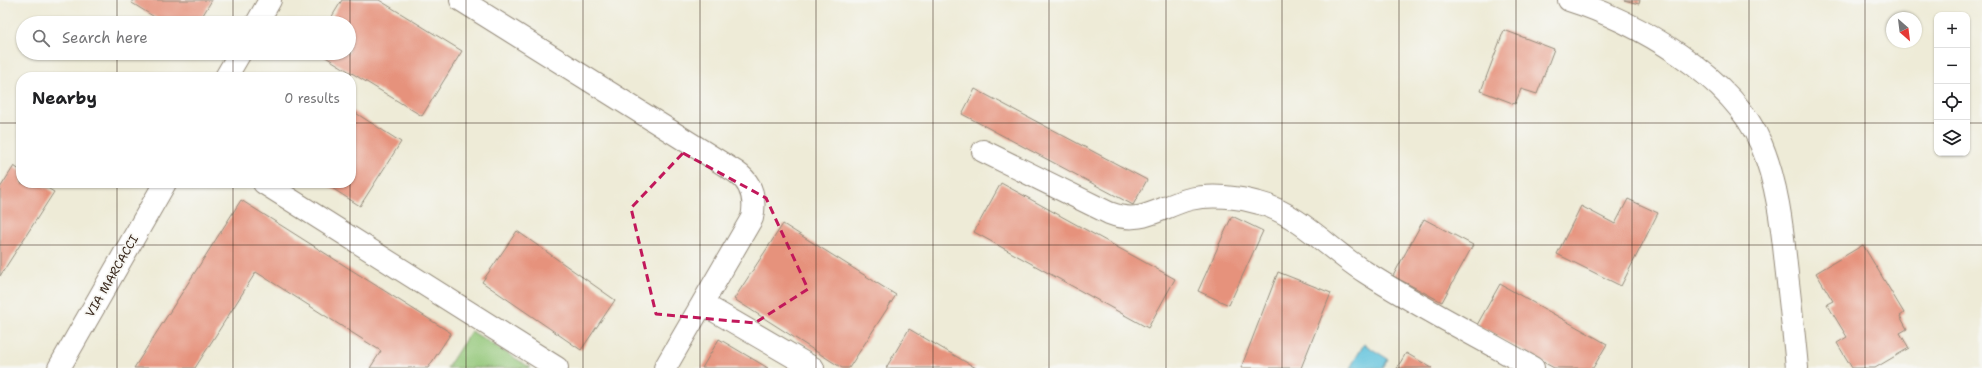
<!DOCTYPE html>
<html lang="en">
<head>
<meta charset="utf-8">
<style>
  :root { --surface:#fff; --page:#f6f6f6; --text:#202124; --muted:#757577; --line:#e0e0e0 }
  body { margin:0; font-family:"Shantell Sans",sans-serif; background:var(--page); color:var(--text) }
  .controls { position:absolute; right:12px; top:12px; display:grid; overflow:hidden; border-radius:8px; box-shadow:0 1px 3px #0004 }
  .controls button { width:36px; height:36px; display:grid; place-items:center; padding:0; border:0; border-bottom:1px solid var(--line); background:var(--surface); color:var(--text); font:20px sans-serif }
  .compass { position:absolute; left:1886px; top:12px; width:36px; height:36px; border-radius:50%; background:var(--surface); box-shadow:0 1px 3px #0004; rotate:152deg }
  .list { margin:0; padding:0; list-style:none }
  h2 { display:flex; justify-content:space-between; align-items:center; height:52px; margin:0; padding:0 16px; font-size:17px }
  h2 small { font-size:13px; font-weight:400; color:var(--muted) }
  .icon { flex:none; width:22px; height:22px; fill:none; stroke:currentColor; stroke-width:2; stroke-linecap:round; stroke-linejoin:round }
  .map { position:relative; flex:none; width:1982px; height:368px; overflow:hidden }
  .search { position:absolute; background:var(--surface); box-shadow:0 1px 3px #0004; left:16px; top:16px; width:340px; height:44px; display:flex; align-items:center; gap:10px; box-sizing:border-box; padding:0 14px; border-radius:22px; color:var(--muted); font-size:15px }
  .panel { position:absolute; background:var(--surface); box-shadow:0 1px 3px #0004; left:16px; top:72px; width:340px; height:116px; border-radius:16px }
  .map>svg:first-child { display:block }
</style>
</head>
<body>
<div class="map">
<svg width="1982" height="368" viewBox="0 0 1982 368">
  <rect width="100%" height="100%" fill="#f6f6f2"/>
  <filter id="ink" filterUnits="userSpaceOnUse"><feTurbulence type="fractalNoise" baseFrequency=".025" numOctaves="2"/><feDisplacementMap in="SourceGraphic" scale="8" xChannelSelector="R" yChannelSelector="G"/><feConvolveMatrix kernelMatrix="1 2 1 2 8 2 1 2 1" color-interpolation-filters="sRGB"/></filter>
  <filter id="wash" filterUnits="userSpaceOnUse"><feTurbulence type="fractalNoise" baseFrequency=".012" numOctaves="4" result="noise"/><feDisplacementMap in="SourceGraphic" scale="16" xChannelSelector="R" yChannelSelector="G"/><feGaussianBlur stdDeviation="0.9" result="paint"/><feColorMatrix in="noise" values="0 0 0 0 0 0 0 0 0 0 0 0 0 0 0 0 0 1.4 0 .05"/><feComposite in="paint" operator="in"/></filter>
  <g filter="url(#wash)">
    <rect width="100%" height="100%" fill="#eeebd7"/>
    <path fill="#94c87a" stroke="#68794c" d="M471,331L531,368H447Z"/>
    <path fill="#5fc2dd" stroke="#4d767e" d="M1364,344L1388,359L1383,368H1350Z"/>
    <g id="blocks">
      <path fill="#e6927b" d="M134,0H212L200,20L190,23H164L132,3Z
        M342,0H379L462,51L422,116L319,53H349V23H328Z
        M1624,0H1640L1639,4Z
        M1504,30L1554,49L1537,94L1521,89L1515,104L1481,91Z
        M294,73L300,77H292Z
        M975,89L1147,180L1133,205L962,114Z
        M351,110L401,142L360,206L324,183H351Z
        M14,166L21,171V183H39L54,192L0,276V188Z
        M1001,183L1175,279L1148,328L974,232Z
        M1628,199L1658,213L1621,286L1557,254L1581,206L1615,224Z
        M241,200L451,333L428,368H370L381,351L256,272L195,368H134Z
        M1232,216L1263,231L1229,305L1198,291Z
        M1424,219L1473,245L1442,302L1393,276Z
        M783,224L896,295L849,368H842L734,299Z
        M517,231L615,300L581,350L482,282Z
        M1863,245L1904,313L1900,316L1907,329L1900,333L1909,348L1875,368H1852L1837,343L1847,337L1827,304L1833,301L1816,273Z
        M1278,272L1331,293L1301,368H1241Z
        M1500,284L1607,344L1593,368H1554L1477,325Z
        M909,329L976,368H886Z
        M719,339L768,368H702Z
        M1406,353L1432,368H1397Z"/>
    </g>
  </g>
  <g filter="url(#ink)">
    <use href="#blocks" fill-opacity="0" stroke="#948a7a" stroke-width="1"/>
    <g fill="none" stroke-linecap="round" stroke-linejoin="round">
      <defs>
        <path id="street" d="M461,0L736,172C752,183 756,199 752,218L665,368
          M1569,0C1636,21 1733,77 1761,144C1777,182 1782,225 1786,265C1790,300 1794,334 1797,368
          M257,23L270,0
          M226,77L240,53
          M983,151L1109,213C1142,226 1159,207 1190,199C1211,194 1238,197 1259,203C1298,213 1331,251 1365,272C1419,307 1477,336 1533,368
          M264,183L557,368
          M703,304L813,368
          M59,368L165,183"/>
      </defs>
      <use href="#street" stroke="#948a7a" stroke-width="24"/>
      <use href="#street" stroke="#fff" stroke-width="22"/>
    </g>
  </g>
  <path fill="none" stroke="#c2185b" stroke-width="3" stroke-dasharray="8 5" stroke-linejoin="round" d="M683,153L766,198L808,289L755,323L656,314L631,208Z"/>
  <path fill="none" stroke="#3b2a1e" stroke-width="1" stroke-opacity="0.55" d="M117,0V23M233,0V23M350,0V77M466,0V368M583,0V368M700,0V368M816,0V368M933,0V368M1049,0V368M1166,0V368M1282,0V368M1399,0V368M1516,0V368M1632,0V368M1749,0V368M1865,0V368M117,53V77M233,53V77M0,123H21M351,123H1937M1967,123H1982M117,183V368M233,183V368M350,183V368M0,245H1982"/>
  <g text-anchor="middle" stroke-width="3.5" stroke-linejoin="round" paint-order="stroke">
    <g font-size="12" fill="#3b2a1e" stroke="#f6f6f2">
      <text transform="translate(112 276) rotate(-60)" y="4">VIA MARCACCI</text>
    </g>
  </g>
</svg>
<div class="controls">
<button>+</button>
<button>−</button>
<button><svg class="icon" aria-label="locate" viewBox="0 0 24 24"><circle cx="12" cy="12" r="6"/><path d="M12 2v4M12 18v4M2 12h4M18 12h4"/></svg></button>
<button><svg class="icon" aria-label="layers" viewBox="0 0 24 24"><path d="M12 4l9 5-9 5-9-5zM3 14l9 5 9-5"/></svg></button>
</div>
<svg class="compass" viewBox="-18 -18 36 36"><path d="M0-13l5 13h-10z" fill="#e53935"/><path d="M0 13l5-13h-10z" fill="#757577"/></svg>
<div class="search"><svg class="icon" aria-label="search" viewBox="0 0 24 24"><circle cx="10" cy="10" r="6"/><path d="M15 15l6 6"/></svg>Search here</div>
<section class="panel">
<h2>Nearby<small>0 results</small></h2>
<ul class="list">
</ul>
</section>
</div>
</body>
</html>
